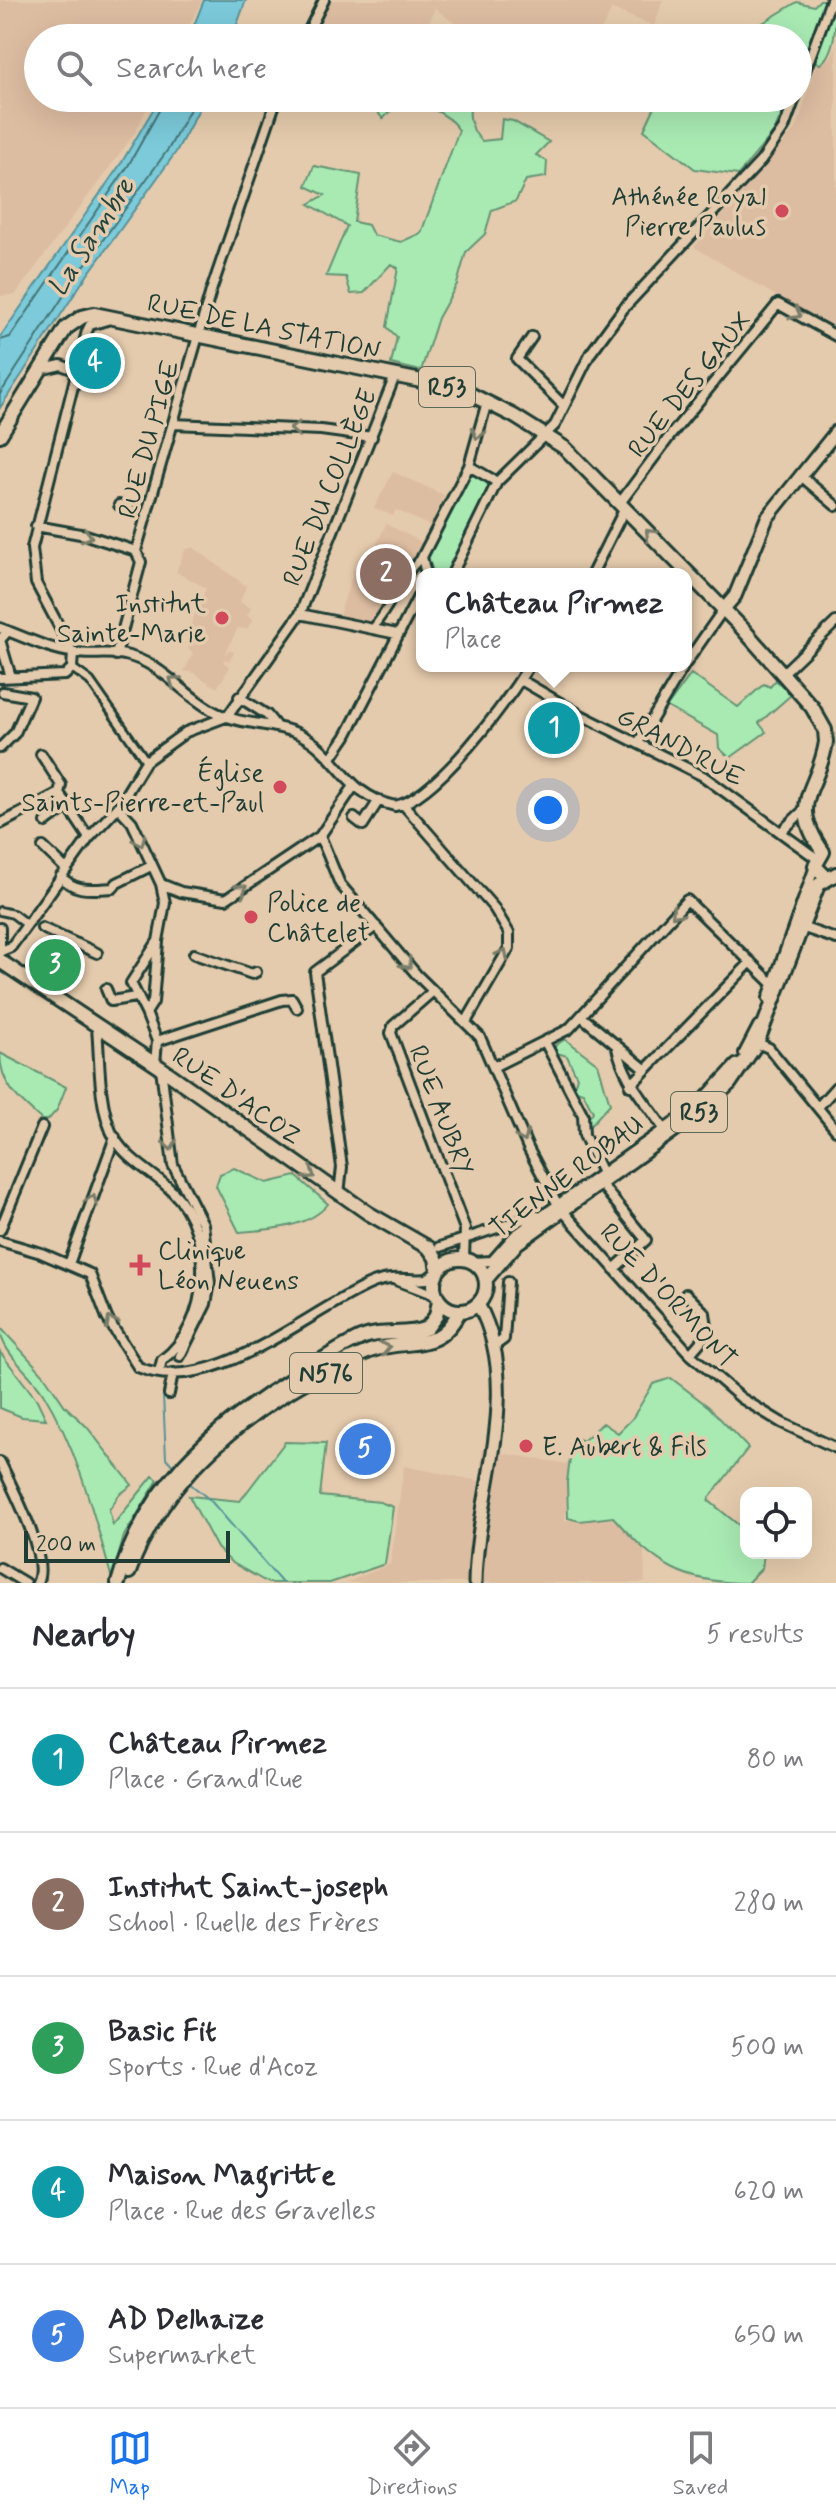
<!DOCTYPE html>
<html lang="en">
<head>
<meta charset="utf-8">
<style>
  :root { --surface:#fff; --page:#f2f2f3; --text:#2b2b33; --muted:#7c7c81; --line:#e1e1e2; --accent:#1a73e8 }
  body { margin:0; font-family:Mynerve,sans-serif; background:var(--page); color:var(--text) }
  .controls { position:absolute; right:24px; bottom:24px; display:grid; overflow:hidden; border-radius:16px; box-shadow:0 8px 32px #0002 }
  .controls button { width:72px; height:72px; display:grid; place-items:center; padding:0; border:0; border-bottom:2px solid var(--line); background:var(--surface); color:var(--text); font:40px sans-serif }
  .scale { position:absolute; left:24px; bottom:20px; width:206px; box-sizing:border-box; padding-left:8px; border:4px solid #1f3d34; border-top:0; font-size:22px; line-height:28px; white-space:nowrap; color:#1f3d34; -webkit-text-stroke:6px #e5cbad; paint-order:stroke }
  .you { position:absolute; left:548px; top:810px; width:28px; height:28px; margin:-20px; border:6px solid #fff; border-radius:50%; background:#1a73e8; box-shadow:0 0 0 12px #1a73e833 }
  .badge { display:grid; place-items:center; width:52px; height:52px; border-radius:50%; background:var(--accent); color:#fff; font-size:26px; font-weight:700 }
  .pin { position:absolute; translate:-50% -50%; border:4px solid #fff; box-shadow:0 2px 8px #0006 }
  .popup { position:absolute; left:416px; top:568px; width:276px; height:104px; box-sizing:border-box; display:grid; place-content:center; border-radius:16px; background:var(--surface); filter:drop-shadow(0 2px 6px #0005); font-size:26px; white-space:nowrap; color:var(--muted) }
  .popup b { font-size:30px; color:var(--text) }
  .popup::after { content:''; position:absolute; left:50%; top:100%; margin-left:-16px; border:16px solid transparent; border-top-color:var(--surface) }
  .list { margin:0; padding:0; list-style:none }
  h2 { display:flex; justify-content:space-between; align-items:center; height:104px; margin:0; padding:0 32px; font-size:34px }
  h2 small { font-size:26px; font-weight:400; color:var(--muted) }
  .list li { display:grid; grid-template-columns:52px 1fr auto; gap:24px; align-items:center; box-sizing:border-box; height:144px; padding:0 32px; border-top:2px solid var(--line) }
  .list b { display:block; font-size:30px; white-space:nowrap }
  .list p { margin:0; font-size:26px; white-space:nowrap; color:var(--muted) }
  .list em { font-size:26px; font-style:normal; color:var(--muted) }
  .icon { flex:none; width:44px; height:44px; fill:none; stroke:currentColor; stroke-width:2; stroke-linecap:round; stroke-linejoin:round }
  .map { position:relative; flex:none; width:836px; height:1583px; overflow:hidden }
  .search { position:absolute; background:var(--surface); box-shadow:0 8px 32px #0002; left:24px; right:24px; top:24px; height:88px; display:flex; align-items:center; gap:20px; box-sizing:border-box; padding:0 28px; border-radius:44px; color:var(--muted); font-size:30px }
  .sheet { height:824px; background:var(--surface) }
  nav { display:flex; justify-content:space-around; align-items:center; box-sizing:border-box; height:112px; border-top:2px solid var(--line); background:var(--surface); font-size:22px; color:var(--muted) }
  nav a { display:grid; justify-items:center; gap:4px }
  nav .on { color:var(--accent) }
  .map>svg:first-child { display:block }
</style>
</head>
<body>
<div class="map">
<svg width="836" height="1583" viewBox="0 0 836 1583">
  <rect width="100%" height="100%" fill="#e5cbad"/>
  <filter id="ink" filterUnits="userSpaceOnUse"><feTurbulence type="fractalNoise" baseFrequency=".0125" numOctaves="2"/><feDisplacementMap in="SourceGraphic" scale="16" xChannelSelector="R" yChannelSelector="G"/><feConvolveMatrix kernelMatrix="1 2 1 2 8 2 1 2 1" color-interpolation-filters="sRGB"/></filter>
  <g filter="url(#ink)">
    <path fill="#ddbda2" d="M0,0H202L183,38H38V98H152L135,133L15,295L0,296Z
      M325,0H663L654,26L612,9L597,38H456L458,26L435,8L423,38H308Z
      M836,46V332L694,247L797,127L819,55L830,59Z
      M393,472L444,495L430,526L396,510L393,516L374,508Z
      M386,524L424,543L387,618L382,623L339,615L354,570L363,573Z
      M193,547L246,586L240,602L251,608L247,616L253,619L247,629L238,628L224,655L229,650L234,652L230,661L225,659L223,662L230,667L217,688L194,673L184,671L193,653L188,649L192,640L185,637L206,588L176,572L185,550Z
      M482,1450L569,1464L565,1520L613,1519L644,1548L645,1583H345L390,1564L404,1466L480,1481Z"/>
    <path fill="#a9eab3" stroke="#649474" stroke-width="2" d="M820,0H836C836,22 836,53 820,64L804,55L798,73V38H738L797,2L814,6Z
      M382,98H472C467,114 470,130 482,141L500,139L502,119L513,121L549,142L536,155L547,161L546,177L526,180L516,201L492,210L485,234L466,252L457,284L438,318L421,371L391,364L397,337L387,327L398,268L391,264L364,293L351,294L346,277L326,276L347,226L309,204L325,195L306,186L314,166L361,175L354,222L368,225L373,235L401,242L421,233L459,130C443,108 421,103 396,105L383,119L379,114Z
      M659,98H789L774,132L738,175L695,169L644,130Z
      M475,475L485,479L490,490L448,571H433L427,555L467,477Z
      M691,674L738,707L764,684L770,687L776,680L791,695L759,723L766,732L730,758L719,748L718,735L667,707Z
      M565,1039L598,1064L610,1104L587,1129L586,1121L593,1112L583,1092L573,1089L577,1077L567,1056L554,1052L555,1046Z
      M0,1053L66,1087L57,1110L48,1120H42C19,1100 0,1085 0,1053Z
      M234,1168L267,1183L296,1176L328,1204C309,1228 267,1230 239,1232L216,1186L220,1174Z
      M0,1327L44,1375L65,1406L87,1427L132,1485L119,1495L109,1510L113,1525L153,1476L158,1480L124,1536L112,1579C94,1515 78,1450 43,1393C29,1371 0,1352 0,1327Z
      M0,1352L37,1400L46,1419L22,1417L0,1408Z
      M671,1378L709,1407L748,1448L708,1500L746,1531V1553H764L762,1568L747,1583C682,1583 656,1565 613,1517L580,1521L568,1518L567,1482L573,1436L583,1441L603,1423L618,1433L632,1419L653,1384Z
      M285,1442L326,1443L320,1496L380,1502L393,1507L385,1564L330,1583H268L231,1562L217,1548L189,1496L240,1501Z"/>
    <path fill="#7ccada" stroke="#579298" stroke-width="2" d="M204,0H246L232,38H189Z
      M160,98H205L176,152L81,284L0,408V337L122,162Z"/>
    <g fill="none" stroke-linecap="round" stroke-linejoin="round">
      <path stroke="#447576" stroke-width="2" d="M0,340L10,337L128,166L166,98
        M0,394L74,280L169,148L196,98"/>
      <path stroke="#579298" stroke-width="2" d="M163,1395L166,1458L175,1468
        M188,1482L210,1500L282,1583"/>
      <path stroke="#bdaf95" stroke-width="8" stroke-dasharray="8 4" stroke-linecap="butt" d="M129,507L144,512"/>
      <defs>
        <path id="pedestrian" d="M372,629C392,606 400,578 422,557
          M72,668L90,681L146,761
          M0,911L13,914L26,924"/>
        <path id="minor" d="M305,38L324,0
          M798,90L831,0
          M532,337L517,359L564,406
          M44,369L61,365L77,371
          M173,424L321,430L372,437
          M801,476L836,506
          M497,482L555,425L590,354L623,309L761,161L784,128L795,98
          M620,503L670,436L778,304L836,336
          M119,505L129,507
          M36,526L86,535L136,551
          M136,551L211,291L277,98
          M426,574L422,557L469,466L487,402
          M452,574L497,482L469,466
          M592,574L625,508
          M300,614L397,634
          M0,628C24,637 50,650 76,653C92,655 109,652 125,655C163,663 184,697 217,713C244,726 273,722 299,734C339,753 343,794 395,806C436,799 507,701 529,666
          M8,631L0,640L11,677
          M73,653L36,583L32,548L87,331L90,325L107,320
          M116,655L141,562L136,551
          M686,663L723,610
          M782,674L836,622
          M0,678L65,675L72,668L73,653
          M521,680L579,714L703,776L816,858
          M239,697L267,715L275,725
          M227,717L300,614L395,376
          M638,743L684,666
          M0,748L15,733L31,697L3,692
          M41,754L61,785L59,793
          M331,758L346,736L422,589
          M354,786L320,836L340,884L417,975L480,1037L528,1148L558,1205
          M59,793L89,838
          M403,804L494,908L509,933V948L466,1022
          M118,807L132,822L161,884L165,903L158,941L131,983L146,1013
          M354,818L363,825L379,800
          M46,822L68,806
          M0,824L59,793
          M782,831L804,810
          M43,847L66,869
          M61,876C74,893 93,889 113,888L117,883L151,866
          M161,884L181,892L226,899L320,836
          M801,927L836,939
          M0,928V952
          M42,928L97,953
          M1,951L11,947L89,838L118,807L146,761L186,732L226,717
          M194,954L252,974L256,972
          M106,989L111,1001L136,997
          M432,992L393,1026L391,1033L465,1229L464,1259
          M768,998L815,866
          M581,1016L645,1069
          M97,1028C100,1060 98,1100 111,1131C122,1158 152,1171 172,1191C216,1233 211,1325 162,1360L159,1372
          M157,1041L282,1000L292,999L297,1008
          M545,1042L583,1115L584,1135L602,1173
          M757,1043L769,1048L836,1130
          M616,1044C625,1083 643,1097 664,1129
          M744,1053L758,1026
          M155,1064L157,1041L146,1013L153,1002L158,942
          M493,1067L569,1029L687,900L773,984
          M161,1068L173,1165L203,1224L210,1283L206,1304L180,1356
          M630,1086L751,962
          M819,1106L836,1087
          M600,1183L646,1240L614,1269
          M339,1194L342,1167L315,972L376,926
          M562,1210L690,1354L741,1398L782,1423L836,1448
          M0,1230L42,1127
          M0,1241L41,1253L90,1274L107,1318L138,1367C212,1399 308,1310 373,1283C392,1275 409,1281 427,1279L438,1271
          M440,1247L536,1215L539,1219
          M473,1262L492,1261L515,1235L697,1106L736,1064
          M69,1264L115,1137
          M393,1279L435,1295
          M686,1294L705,1313L708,1333L690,1354
          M493,1347L504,1339L508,1282
          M169,1394L173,1373
          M0,1462C12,1487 50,1558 37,1583
          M0,1568L25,1583"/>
        <path id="secondary" d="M723,610L735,596L767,518L836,432
          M475,1583C476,1493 525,1389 478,1304"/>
        <path id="primary" d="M0,435L66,328L82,317L94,314L431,383L468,393L514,416L565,448L742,628L812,707L825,730L826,742C818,793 787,800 823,852
          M823,852L815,866L826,877
          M0,961L161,1068L368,1213L429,1248L436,1258L438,1271
          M434 1285a26 26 0 1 1 52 0a26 26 0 1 1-52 0Z
          M486,1279L517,1243L698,1113L730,1083L757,1043L818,885L836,874
          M129,1572C166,1466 269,1392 370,1351C409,1336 436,1356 459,1312
          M118,1583C144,1488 212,1429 292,1379C314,1365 337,1349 361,1338C382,1329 406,1337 427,1328L436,1316L439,1301"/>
      </defs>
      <use href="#pedestrian" stroke="#1f3d34" stroke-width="12"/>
      <use href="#minor" stroke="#1f3d34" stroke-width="14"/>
      <use href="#secondary" stroke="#1f3d34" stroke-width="17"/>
      <use href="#primary" stroke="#1f3d34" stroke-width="18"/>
      <use href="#pedestrian" stroke="#e5cbad" stroke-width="6"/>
      <use href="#minor" stroke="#e5cbad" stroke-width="8"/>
      <use href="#secondary" stroke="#e5cbad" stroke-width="11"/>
      <use href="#primary" stroke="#e5cbad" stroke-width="12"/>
    </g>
    <defs><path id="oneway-chevron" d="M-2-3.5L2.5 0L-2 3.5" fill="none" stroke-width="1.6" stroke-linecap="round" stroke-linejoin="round" transform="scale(2)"/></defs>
    <g stroke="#787d6a">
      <use href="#oneway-chevron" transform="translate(796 314) rotate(29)"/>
      <use href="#oneway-chevron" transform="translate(295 429) rotate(-178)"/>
      <use href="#oneway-chevron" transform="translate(478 434) rotate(105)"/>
      <use href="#oneway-chevron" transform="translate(650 534) rotate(-134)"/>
      <use href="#oneway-chevron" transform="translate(87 536) rotate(15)"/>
      <use href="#oneway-chevron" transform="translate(174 681) rotate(-143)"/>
      <use href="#oneway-chevron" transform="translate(140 841) rotate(67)"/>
      <use href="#oneway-chevron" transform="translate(242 889) rotate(-35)"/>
      <use href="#oneway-chevron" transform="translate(676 913) rotate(133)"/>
      <use href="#oneway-chevron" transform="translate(503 954) rotate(-63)"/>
      <use href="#oneway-chevron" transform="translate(407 964) rotate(50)"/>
      <use href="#oneway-chevron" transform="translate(523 1137) rotate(66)"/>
      <use href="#oneway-chevron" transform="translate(170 1145) rotate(82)"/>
      <use href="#oneway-chevron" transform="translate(310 1174) rotate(34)"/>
      <use href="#oneway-chevron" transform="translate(92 1200) rotate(-70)"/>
      <use href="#oneway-chevron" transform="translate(111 1322) rotate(-118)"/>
      <use href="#oneway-chevron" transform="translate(385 1348) rotate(-13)"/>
    </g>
  </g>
  <g fill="#d1495b" stroke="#e5cbad" stroke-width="3">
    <circle cx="782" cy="211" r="8"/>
    <circle cx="222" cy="618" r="8"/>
    <circle cx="280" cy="787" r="8"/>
    <circle cx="251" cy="917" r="8"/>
    <path d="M136 1253h8v8h8v8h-8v8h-8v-8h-8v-8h8z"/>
    <circle cx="526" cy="1446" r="8"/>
  </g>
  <g text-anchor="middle" stroke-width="7" stroke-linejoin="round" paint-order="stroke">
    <g fill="#e5cbad" stroke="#5a6858" stroke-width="2">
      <rect x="419" y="367" width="56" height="40" rx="6"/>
      <rect x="671" y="1092" width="56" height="40" rx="6"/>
      <rect x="290" y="1353" width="72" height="40" rx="6"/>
    </g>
    <g font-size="24" font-weight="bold" fill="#1f3d34">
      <text x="447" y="395">R53</text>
      <text x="699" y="1120">R53</text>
      <text x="326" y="1381">N576</text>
    </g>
    <g font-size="26" fill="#1f3d34" stroke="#e5cbad" text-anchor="end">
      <text x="766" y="205">Athénée Royal<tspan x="766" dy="30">Pierre Paulus</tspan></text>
      <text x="206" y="612">Institut<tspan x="206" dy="30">Sainte-Marie</tspan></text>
      <text x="264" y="781">Église<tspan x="264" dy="30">Saints-Pierre-et-Paul</tspan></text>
      <text x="267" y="911" text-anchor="start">Police de<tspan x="267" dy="30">Châtelet</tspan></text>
      <text x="158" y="1259" text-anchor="start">Clinique<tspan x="158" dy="30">Léon Neuens</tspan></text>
      <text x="542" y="1455" text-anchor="start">E. Aubert &amp; Fils</text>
    </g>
    <g font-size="26" fill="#1f3d34" stroke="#e5cbad">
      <text transform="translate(264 326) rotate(12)" y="9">RUE DE LA STATION</text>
      <text transform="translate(689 384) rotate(-51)" y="9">RUE DES GAUX</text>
      <text transform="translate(148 439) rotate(-74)" y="9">RUE DU PIGE</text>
      <text transform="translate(329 487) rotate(-68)" y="9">RUE DU COLLÈGE</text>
      <text transform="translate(681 746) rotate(28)" y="9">GRAND'RUE</text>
      <text transform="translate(237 1095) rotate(35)" y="9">RUE D'ACOZ</text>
      <text transform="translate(442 1110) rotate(69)" y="9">RUE AUBRY</text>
      <text transform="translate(566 1176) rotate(-37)" y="9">TIENNE ROBAU</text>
      <text transform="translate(669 1295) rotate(47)" y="9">RUE D'ORMONT</text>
    </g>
    <g font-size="28" font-style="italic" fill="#24443c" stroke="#e5cbad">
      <text transform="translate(90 236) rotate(-57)" y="10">La Sambre</text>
    </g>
  </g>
</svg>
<div class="controls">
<button><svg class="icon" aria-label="locate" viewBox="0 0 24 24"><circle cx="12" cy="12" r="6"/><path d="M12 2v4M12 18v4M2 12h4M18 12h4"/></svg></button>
</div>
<div class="scale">200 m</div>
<div class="you"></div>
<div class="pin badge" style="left:554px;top:728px;background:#0f9aa8">1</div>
<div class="popup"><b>Château Pirmez</b>Place</div>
<div class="pin badge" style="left:386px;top:574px;background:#8d6e63">2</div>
<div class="pin badge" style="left:55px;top:965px;background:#2e9e5b">3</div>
<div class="pin badge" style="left:95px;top:363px;background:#0f9aa8">4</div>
<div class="pin badge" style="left:365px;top:1449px;background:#3f7fe0">5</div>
<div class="search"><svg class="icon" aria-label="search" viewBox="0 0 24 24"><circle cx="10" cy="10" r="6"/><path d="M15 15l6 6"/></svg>Search here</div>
</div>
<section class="sheet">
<h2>Nearby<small>5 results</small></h2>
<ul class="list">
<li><span class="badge" style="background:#0f9aa8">1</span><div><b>Château Pirmez</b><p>Place · Grand'Rue</p></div><em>80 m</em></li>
<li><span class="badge" style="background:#8d6e63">2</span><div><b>Institut Saint-joseph</b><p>School · Ruelle des Frères</p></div><em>280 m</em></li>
<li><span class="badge" style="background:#2e9e5b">3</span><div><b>Basic Fit</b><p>Sports · Rue d'Acoz</p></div><em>500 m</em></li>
<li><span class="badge" style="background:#0f9aa8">4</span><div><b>Maison Magritte</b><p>Place · Rue des Gravelles</p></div><em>620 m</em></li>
<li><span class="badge" style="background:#3f7fe0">5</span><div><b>AD Delhaize</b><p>Supermarket</p></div><em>650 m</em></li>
</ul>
</section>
<nav>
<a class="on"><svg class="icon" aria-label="map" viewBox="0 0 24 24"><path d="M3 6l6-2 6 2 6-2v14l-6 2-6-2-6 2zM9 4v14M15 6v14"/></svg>Map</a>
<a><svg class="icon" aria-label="directions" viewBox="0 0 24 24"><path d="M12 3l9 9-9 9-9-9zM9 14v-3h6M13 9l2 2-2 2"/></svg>Directions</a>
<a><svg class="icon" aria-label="saved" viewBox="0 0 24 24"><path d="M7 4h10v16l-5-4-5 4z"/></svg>Saved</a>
</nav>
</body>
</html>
